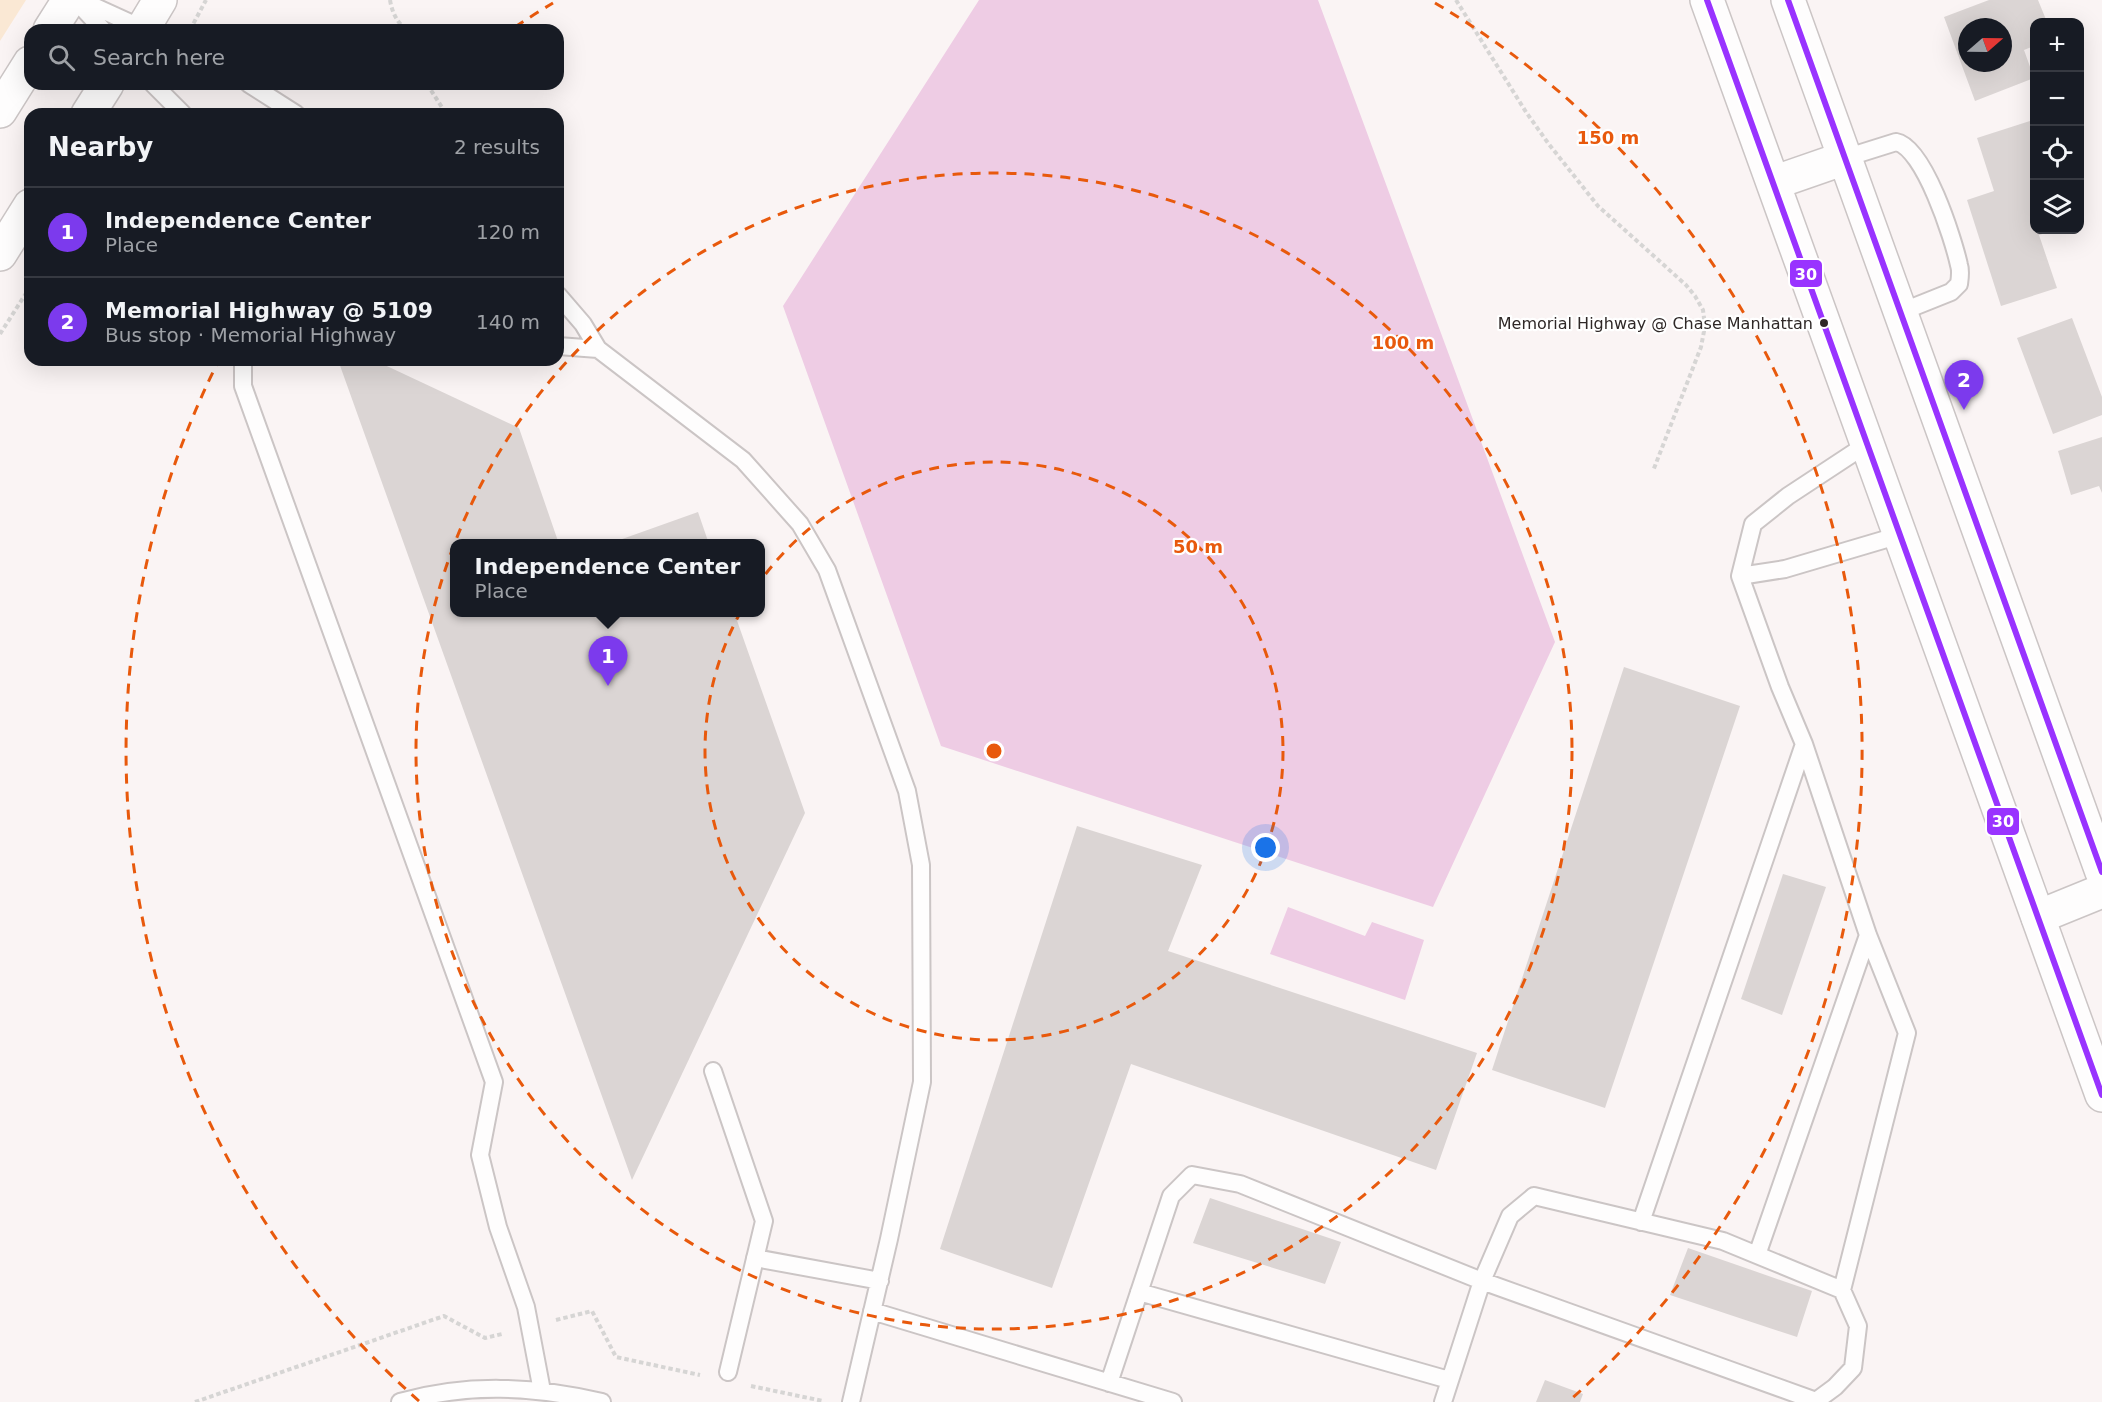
<!DOCTYPE html>
<html lang="en">
<head>
<meta charset="utf-8">
<style>
  :root { --surface:#171b24; --page:#242831; --text:#f1f3f6; --muted:#9ea1a6; --line:#363941; --accent:#7c3aed }
  body { margin:0; font-family:"DejaVu Sans",sans-serif; background:var(--page); color:var(--text) }
  .controls { position:absolute; right:18px; top:18px; display:grid; overflow:hidden; border-radius:12px; box-shadow:0 6px 24px #0002 }
  .controls button { width:54px; height:54px; display:grid; place-items:center; padding:0; border:0; border-bottom:2px solid var(--line); background:var(--surface); color:var(--text); font:30px sans-serif }
  .compass { position:absolute; left:1958px; top:18px; width:54px; height:54px; border-radius:50%; background:var(--surface); box-shadow:0 6px 24px #0002; rotate:70deg }
  .you { position:absolute; left:1266px; top:848px; width:21px; height:21px; margin:-15px; border:4px solid #fff; border-radius:50%; background:#1a73e8; box-shadow:0 0 0 9px #1a73e833 }
  .badge { display:grid; place-items:center; width:39px; height:39px; border-radius:50%; background:var(--accent); color:#fff; font-size:20px; font-weight:700 }
  .pin { position:absolute; translate:-50% -50px; filter:drop-shadow(0 2px 3px #0008) }
  .pin::after { content:''; position:absolute; top:32px; width:21px; height:18px; background:inherit; clip-path:polygon(0 0,100% 0,50% 100%) }
  .popup { position:absolute; left:450px; top:539px; width:315px; height:78px; box-sizing:border-box; display:grid; place-content:center; border-radius:12px; background:var(--surface); filter:drop-shadow(0 2px 4px #0005); font-size:20px; white-space:nowrap; color:var(--muted) }
  .popup b { font-size:22px; color:var(--text) }
  .popup::after { content:''; position:absolute; left:50%; top:100%; margin-left:-12px; border:12px solid transparent; border-top-color:var(--surface) }
  .list { margin:0; padding:0; list-style:none }
  h2 { display:flex; justify-content:space-between; align-items:center; height:78px; margin:0; padding:0 24px; font-size:26px }
  h2 small { font-size:20px; font-weight:400; color:var(--muted) }
  .list li { display:grid; grid-template-columns:39px 1fr auto; gap:18px; align-items:center; box-sizing:border-box; height:90px; padding:0 24px; border-top:2px solid var(--line) }
  .list b { display:block; font-size:22px; white-space:nowrap }
  .list p { margin:0; font-size:20px; white-space:nowrap; color:var(--muted) }
  .list em { font-size:20px; font-style:normal; color:var(--muted) }
  .icon { flex:none; width:33px; height:33px; fill:none; stroke:currentColor; stroke-width:2; stroke-linecap:round; stroke-linejoin:round }
  .map { position:relative; flex:none; width:2102px; height:1402px; overflow:hidden }
  .search { position:absolute; background:var(--surface); box-shadow:0 6px 24px #0002; left:24px; top:24px; width:540px; height:66px; display:flex; align-items:center; gap:15px; box-sizing:border-box; padding:0 21px; border-radius:18px; color:var(--muted); font-size:22px }
  .panel { position:absolute; background:var(--surface); box-shadow:0 6px 24px #0002; left:24px; top:108px; width:540px; height:258px; border-radius:18px }
  .map>svg:first-child { display:block }
</style>
</head>
<body>
<div class="map">
<svg width="2102" height="1402" viewBox="0 0 2102 1402">
  <rect width="100%" height="100%" fill="#faf4f4"/>
  <path fill="#fae8d4" d="M0,0H26L0,41Z"/>
  <path fill="#eecce4" d="M979,0H1318L1555,642L1433,907L941,746L783,306Z
    M1288,907L1365,936L1372,922L1424,940L1405,1000L1270,954Z"/>
  <path fill="#dbd5d4" fill-rule="evenodd" d="M1989,0H2038L2047,22H2034V46L2024,50L2034,78L1975,101L1944,17ZM1967,27H2003V63H1967Z
    M2033,120L2034,125V230H2055L2039,235L2057,288L2001,306L1967,200L1994,191L1977,138Z
    M2072,318L2102,397V415L2053,434L2017,338Z
    M338,360H374L519,428L559,544H455V612H734L805,813L632,1180Z
    M2102,437V493L2099,486L2071,495L2058,451Z
    M698,512L709,544H611V543Z
    M1624,667L1740,706L1605,1108L1492,1070Z
    M1077,826L1202,865L1168,951L1477,1053L1436,1170L1131,1064L1052,1288L940,1249Z
    M1783,874L1826,887L1782,1015L1741,999Z
    M1210,1198L1341,1242L1325,1284L1193,1243Z
    M1688,1248L1812,1291L1797,1337L1670,1295Z
    M1545,1380L1583,1394L1580,1402H1536Z"/>
  <g fill="none" stroke-linecap="round" stroke-linejoin="round">
    <defs>
      <path id="service" d="M80,0L146,30
        M78,3L103,30
        M153,84L183,114
        M249,84L296,114
        M1845,158L1896,142C1924,147 1953,238 1959,265C1961,271 1960,277 1959,284L1951,292L1901,312
        M558,295L583,324L598,349L743,460L800,524L827,570L907,791L921,865L922,1082L889,1239L851,1402
        M558,346L598,349
        M243,360V386L494,1082L480,1155L498,1227L526,1307L542,1391
        M1740,576L1785,569L1900,535
        M713,1071L764,1221L728,1372
        M1641,1222L1804,744
        M1757,1255L1868,935
        M755,1258L880,1281
        M1842,1290L1907,1033L1868,935L1804,744L1780,687L1740,576L1753,524L1788,496L1867,444
        M1139,1292L1449,1380
        M872,1311L1173,1402
        M1109,1383L1171,1196L1192,1175L1240,1184L1482,1281L1816,1401L1835,1387L1853,1368L1858,1326L1842,1290L1723,1241L1534,1196L1510,1216L1482,1281L1443,1402
        M400,1402C468,1383 532,1386 602,1402"/>
      <path id="minor" d="M2038,917L2102,891"/>
      <path id="secondary" d="M1707,0L2102,1095
        M1788,0L2102,872
        M50,30L69,0
        M142,30L160,0
        M0,111L30,63
        M88,114L107,84
        M1773,183L1845,158
        M0,254L30,206"/>
    </defs>
    <use href="#service" stroke="#cbc5c5" stroke-width="20"/>
    <use href="#minor" stroke="#cbc5c5" stroke-width="36"/>
    <use href="#secondary" stroke="#cbc5c5" stroke-width="36"/>
    <path stroke="#d6d5d4" stroke-width="4" stroke-dasharray="4.5 3" stroke-linecap="butt" d="M390,0C392,12 397,23 407,30
      M1456,0L1526,112L1548,143L1598,206L1686,285L1695,296L1703,310L1705,326L1701,347L1653,471
      M190,30L206,0
      M427,84L443,109L444,114
      M0,334L30,287
      M556,1320L592,1311L616,1357L700,1375
      M751,1386L823,1401
      M195,1402L444,1316L485,1338L502,1334"/>
    <use href="#service" stroke="#fefdfd" stroke-width="16"/>
    <use href="#minor" stroke="#fefdfd" stroke-width="33"/>
    <use href="#secondary" stroke="#fefdfd" stroke-width="33"/>
    <defs>
      <path id="bus-1" d="M1707,0L2102,1095
        M1788,0L2102,872"/>
    </defs>
    <use href="#bus-1" stroke="#fff" stroke-width="10"/>
    <use href="#bus-1" stroke="#93f" stroke-width="6"/>
  </g>
  <g fill="none" stroke="#e8590c" stroke-width="3" stroke-dasharray="10 8">
    <circle cx="994" cy="751" r="289"/>
    <circle cx="994" cy="751" r="578"/>
    <path d="M419 1401A868 868 0 0 1 217 364M515 27A868 868 0 0 1 553 3M1435 3A868 868 0 0 1 1569 1401"/>
  </g>
  <circle fill="#2f2827" stroke="#fff" stroke-width="2" cx="1824" cy="323" r="5"/>
  <g text-anchor="middle" stroke-width="4.5" stroke-linejoin="round" paint-order="stroke">
    <g font-size="16" fill="#2f2827" stroke="#fff" text-anchor="end">
      <text x="1813" y="329">Memorial Highway @ Chase Manhattan</text>
    </g>
  </g>
  <circle cx="994" cy="751" r="9" fill="#e8590c" stroke="#fff" stroke-width="3"/>
  <g font-size="18" text-anchor="middle" font-weight="bold" fill="#e8590c" stroke="#fff" stroke-width="4.5" stroke-linejoin="round" paint-order="stroke">
    <text x="1608" y="144">150 m</text>
    <text x="1403" y="349">100 m</text>
    <text x="1198" y="553">50 m</text>
  </g>
  <g stroke="#fff" stroke-width="2">
    <rect x="1789" y="259" width="34" height="29" rx="6" fill="#93f"/>
    <rect x="1986" y="807" width="34" height="29" rx="6" fill="#93f"/>
  </g>
  <g font-size="16" text-anchor="middle" font-weight="bold" fill="#fff">
    <text x="1806" y="280">30</text>
    <text x="2003" y="827">30</text>
  </g>
</svg>
<div class="controls">
<button>+</button>
<button>−</button>
<button><svg class="icon" aria-label="locate" viewBox="0 0 24 24"><circle cx="12" cy="12" r="6"/><path d="M12 2v4M12 18v4M2 12h4M18 12h4"/></svg></button>
<button><svg class="icon" aria-label="layers" viewBox="0 0 24 24"><path d="M12 4l9 5-9 5-9-5zM3 14l9 5 9-5"/></svg></button>
</div>
<svg class="compass" viewBox="-18 -18 36 36"><path d="M0-13l5 13h-10z" fill="#e53935"/><path d="M0 13l5-13h-10z" fill="#9ea1a6"/></svg>
<div class="you"></div>
<div class="pin badge" style="left:608px;top:686px">1</div>
<div class="popup"><b>Independence Center</b>Place</div>
<div class="pin badge" style="left:1964px;top:410px">2</div>
<div class="search"><svg class="icon" aria-label="search" viewBox="0 0 24 24"><circle cx="10" cy="10" r="6"/><path d="M15 15l6 6"/></svg>Search here</div>
<section class="panel">
<h2>Nearby<small>2 results</small></h2>
<ul class="list">
<li><span class="badge">1</span><div><b>Independence Center</b><p>Place</p></div><em>120 m</em></li>
<li><span class="badge">2</span><div><b>Memorial Highway @ 5109</b><p>Bus stop · Memorial Highway</p></div><em>140 m</em></li>
</ul>
</section>
</div>
</body>
</html>
